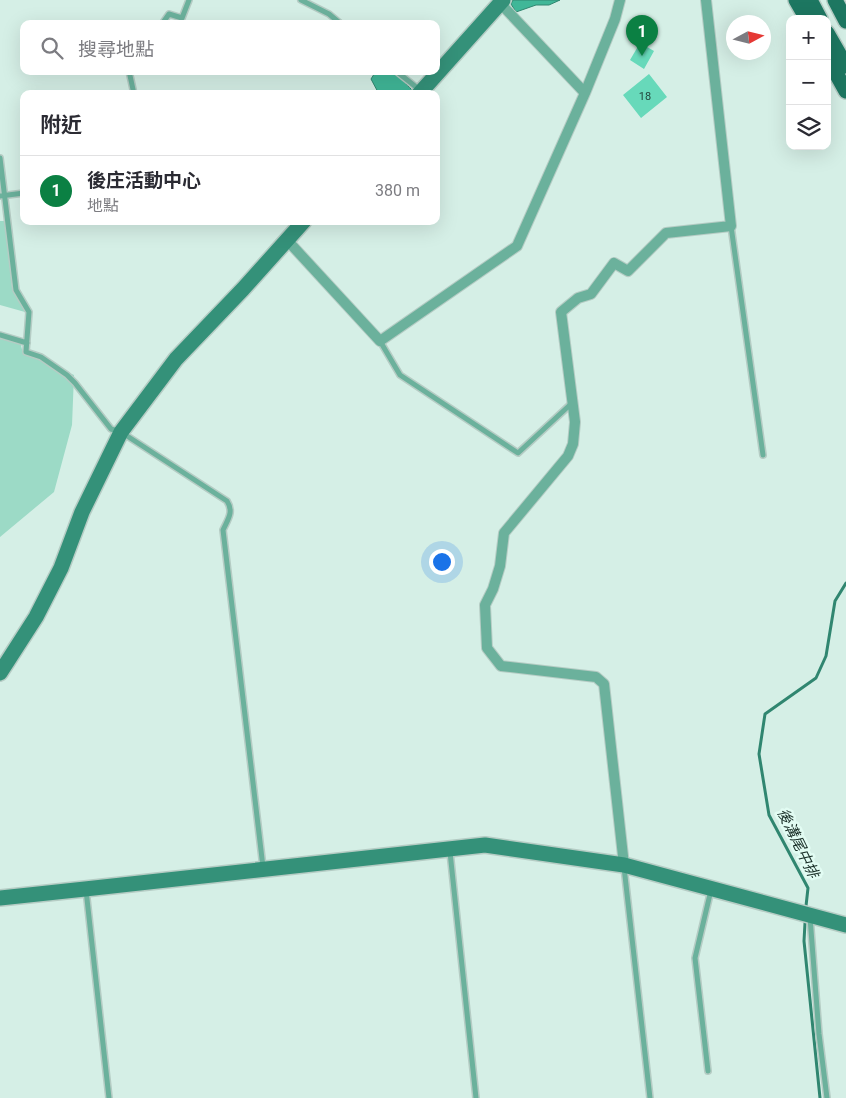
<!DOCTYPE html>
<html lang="zh-TW">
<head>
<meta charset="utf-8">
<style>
  :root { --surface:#fff; --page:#f2f2f3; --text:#2b2b33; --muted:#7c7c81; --line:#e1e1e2; --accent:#0b8043 }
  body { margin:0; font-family:Roboto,"Noto Sans TC",sans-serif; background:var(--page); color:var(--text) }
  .controls { position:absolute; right:15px; top:15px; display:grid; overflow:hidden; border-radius:10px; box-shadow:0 5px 20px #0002 }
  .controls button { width:45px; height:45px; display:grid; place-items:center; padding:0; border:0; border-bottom:1px solid var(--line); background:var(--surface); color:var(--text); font:25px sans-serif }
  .compass { position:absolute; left:726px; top:15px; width:45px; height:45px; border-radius:50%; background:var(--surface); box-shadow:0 5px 20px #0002; rotate:83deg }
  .you { position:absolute; left:441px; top:561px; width:18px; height:18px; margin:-12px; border:4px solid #fff; border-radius:50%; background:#1a73e8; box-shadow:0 0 0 8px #1a73e833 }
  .badge { display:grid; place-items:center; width:32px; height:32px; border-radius:50%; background:var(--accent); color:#fff; font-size:16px; font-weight:700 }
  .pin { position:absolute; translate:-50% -41px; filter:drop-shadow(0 1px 2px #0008) }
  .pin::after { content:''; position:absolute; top:26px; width:18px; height:15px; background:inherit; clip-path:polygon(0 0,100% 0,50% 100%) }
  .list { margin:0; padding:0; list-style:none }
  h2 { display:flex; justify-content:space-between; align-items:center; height:65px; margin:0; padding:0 20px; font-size:21px }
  h2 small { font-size:16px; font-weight:400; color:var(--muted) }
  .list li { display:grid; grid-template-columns:32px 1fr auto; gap:15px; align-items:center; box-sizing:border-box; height:70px; padding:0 20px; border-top:1px solid var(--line) }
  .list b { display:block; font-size:19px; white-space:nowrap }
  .list p { margin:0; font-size:16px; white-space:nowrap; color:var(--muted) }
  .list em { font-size:16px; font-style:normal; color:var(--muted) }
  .icon { flex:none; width:28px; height:28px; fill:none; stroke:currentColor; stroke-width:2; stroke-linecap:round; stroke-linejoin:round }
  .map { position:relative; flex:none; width:846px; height:1098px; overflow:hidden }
  .search { position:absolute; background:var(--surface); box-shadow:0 5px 20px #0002; left:20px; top:20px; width:420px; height:55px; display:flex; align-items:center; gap:12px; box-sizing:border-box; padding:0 18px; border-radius:10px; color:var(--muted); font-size:19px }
  .panel { position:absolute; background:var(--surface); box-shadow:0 5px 20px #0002; left:20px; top:90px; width:420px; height:135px; border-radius:10px }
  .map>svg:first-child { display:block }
</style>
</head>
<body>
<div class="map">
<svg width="846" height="1098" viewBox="0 0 846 1098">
  <rect width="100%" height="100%" fill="#d5efe6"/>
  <path fill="#9cdac6" d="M0,221H5L12,287L25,305V312L0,305Z
    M0,336L20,342L23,353L55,366L74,375L72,425L54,492L0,537Z"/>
  <path fill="#40b798" stroke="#308670" d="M513,0H560L549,5H536L516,12L511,4Z
    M376,71C396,71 399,77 412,90L409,94H379L371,79Z"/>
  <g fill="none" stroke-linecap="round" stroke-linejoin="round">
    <path stroke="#308670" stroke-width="3" d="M806,906L808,888L769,815L759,754L765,714L816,678L826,656L835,601L846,583
      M805,923L804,941L820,1098"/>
  </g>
  <path fill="#67d9ba" d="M640,43L654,51L644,69L630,60Z
    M649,74L667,97L641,118L623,95Z"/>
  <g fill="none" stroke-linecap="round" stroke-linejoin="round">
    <defs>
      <path id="lane" d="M301,0L329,14L341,24
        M162,24L169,14L182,18L189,0
        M129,71L134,94
        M396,71L421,91
        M0,158L16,290L29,312L26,352L41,357L67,375L75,383L111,429L121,432L227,501C234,512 228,519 223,530L263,867
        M0,196L24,193
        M731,226L763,455
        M0,335L27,343
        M380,341L400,375L518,453L572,403
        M450,852L476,1098
        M624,867L650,1098
        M86,890L109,1098
        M810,917L819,1034L827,1098
        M708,1071L695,958L711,890"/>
      <path id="street" d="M585,93L615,19L620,0
        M287,240L380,341L517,246L585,93L501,4
        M624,865L604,684L596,677L501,666L487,648L485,605L493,589L500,566L504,533L568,456L573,444L575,422L561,312L578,298L591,294L614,263L628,271L666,233L731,226L706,0"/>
      <path id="secondary" d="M419,94L503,0
        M0,673L36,617L61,568L82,512L121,432L176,359L243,289L304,221
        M0,898L85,889L485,845L624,865L846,925"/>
      <path id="primary" d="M796,0L807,19
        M810,0L820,19
        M835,0L846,21
        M827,33L846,66
        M827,57L846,91"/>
    </defs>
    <use href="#lane" stroke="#b5ccc4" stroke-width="8"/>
    <use href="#street" stroke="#b5ccc4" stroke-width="12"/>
    <use href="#secondary" stroke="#b5ccc4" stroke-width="18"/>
    <use href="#primary" stroke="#b5ccc4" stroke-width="18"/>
    <use href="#lane" stroke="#6bb19c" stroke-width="5"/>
    <use href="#street" stroke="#6bb19c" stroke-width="10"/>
    <use href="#secondary" stroke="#349179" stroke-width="15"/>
    <use href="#primary" stroke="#1d7761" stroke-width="15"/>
  </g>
  <g text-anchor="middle" stroke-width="5" stroke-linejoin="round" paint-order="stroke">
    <g font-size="11" fill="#23463c">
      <text x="645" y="100">18</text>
    </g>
    <g font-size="15" font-style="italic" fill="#1b3029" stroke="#e2fcf3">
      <text transform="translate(798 843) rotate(64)" y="5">後溝尾中排</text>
    </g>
  </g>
</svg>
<div class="controls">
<button>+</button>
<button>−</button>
<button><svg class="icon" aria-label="layers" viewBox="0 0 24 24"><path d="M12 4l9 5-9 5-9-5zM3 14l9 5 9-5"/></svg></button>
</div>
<svg class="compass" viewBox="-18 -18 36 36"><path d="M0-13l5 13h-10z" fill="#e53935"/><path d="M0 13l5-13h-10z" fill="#7c7c81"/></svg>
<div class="you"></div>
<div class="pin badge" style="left:642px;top:56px">1</div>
<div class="search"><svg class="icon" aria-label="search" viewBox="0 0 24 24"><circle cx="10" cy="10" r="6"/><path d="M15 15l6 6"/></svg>搜尋地點</div>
<section class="panel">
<h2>附近<small></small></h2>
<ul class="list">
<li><span class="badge">1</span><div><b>後庄活動中心</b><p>地點</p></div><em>380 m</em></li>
</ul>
</section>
</div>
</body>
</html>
